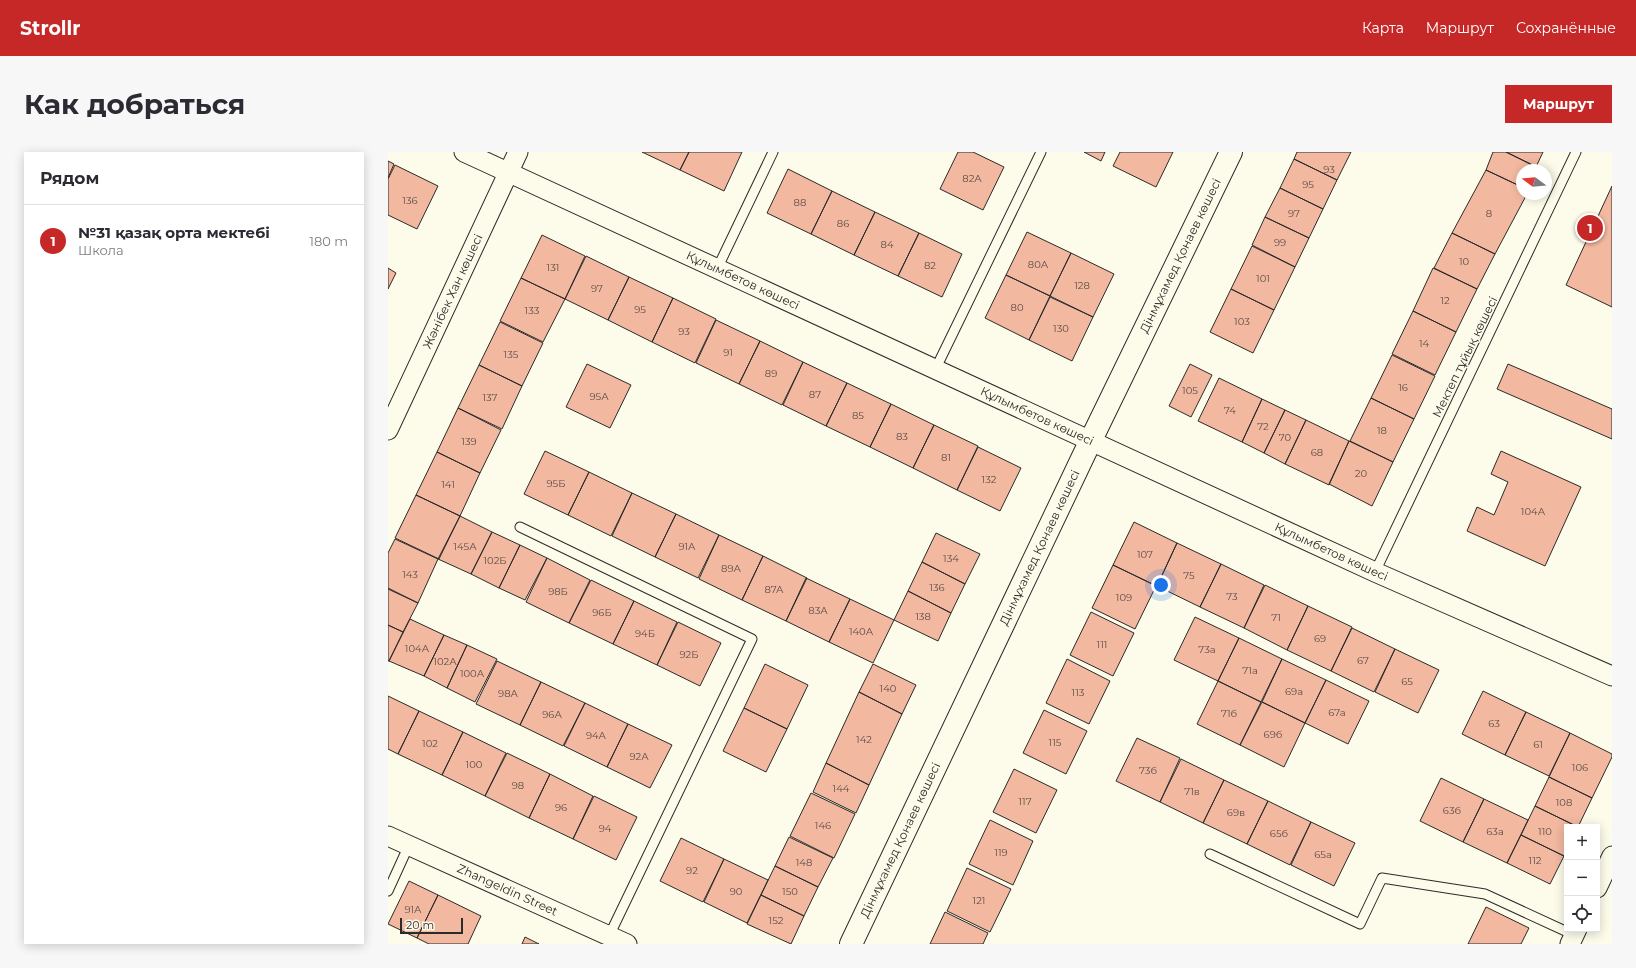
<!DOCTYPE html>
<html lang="ru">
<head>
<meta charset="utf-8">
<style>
  :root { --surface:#fff; --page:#f7f7f7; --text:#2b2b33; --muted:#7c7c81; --line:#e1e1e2; --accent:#c62828 }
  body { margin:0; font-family:Montserrat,sans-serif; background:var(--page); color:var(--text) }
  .controls { position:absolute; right:12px; bottom:12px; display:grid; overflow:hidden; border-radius:0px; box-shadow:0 2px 10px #0003 }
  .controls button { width:36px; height:36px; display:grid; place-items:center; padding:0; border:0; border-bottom:1px solid var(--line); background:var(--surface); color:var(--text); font:20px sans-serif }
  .compass { position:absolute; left:1128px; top:12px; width:36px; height:36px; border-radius:50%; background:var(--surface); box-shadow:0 2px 10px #0003; rotate:286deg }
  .scale { position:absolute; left:12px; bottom:10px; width:63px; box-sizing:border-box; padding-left:4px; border:2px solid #2b2b2b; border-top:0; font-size:11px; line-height:14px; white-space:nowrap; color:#2b2b2b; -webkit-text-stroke:3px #fdfbea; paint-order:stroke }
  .you { position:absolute; left:773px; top:433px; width:14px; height:14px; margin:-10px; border:3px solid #fff; border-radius:50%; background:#1a73e8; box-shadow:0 0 0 6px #1a73e833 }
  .badge { display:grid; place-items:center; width:26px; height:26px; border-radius:50%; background:var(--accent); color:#fff; font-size:13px; font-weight:700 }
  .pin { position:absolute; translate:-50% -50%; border:2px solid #fff; box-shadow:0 1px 4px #0006 }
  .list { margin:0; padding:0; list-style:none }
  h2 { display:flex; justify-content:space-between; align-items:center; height:52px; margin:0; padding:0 16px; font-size:17px }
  h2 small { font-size:13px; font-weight:400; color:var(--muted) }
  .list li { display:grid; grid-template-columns:26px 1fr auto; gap:12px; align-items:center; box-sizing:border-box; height:72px; padding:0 16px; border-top:1px solid var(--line) }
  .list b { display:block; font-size:15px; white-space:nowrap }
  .list p { margin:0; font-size:13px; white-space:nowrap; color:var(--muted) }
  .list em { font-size:13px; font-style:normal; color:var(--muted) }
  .icon { flex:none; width:22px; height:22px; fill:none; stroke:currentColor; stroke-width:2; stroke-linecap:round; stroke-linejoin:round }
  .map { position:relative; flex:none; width:1224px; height:792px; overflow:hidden; border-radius:0px }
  header { display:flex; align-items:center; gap:24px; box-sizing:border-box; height:56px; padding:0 20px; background:var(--accent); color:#fff }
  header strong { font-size:19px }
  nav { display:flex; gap:22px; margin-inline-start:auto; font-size:14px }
  .intro { display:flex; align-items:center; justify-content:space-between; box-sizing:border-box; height:96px; padding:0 24px }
  h1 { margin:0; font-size:28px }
  .button { padding:10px 18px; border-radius:0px; background:var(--accent); color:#fff; font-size:14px; font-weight:700 }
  main { display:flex; gap:24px; padding:0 24px }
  aside { flex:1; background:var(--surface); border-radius:0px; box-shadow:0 2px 10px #0003 }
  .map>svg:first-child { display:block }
</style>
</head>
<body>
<header>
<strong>Strollr</strong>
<nav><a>Карта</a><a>Маршрут</a><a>Сохранённые</a></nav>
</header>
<div class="intro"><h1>Как добраться</h1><a class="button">Маршрут</a></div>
<main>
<aside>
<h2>Рядом<small></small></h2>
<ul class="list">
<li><span class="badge">1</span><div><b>№31 қазақ орта мектебі</b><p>Школа</p></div><em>180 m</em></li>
</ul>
</aside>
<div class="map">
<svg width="1224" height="792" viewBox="0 0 1224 792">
  <rect width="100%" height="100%" fill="#fdfbea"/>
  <path fill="#f2b8a0" stroke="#2b2b2b" d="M254,0H301L292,18Z
    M301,0H354L336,39L292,18Z
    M570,0H585L616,15L595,58L552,37Z
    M696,0H717L713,9Z
    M732,0H785L768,35L725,14Z
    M909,0H963L949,28L906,7Z
    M1105,0H1118L1151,16L1150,18H1134V35L1098,18Z
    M1118,0H1155L1148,15Z
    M906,7L949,28L935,57L892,36Z
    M0,9L6,12L0,26Z
    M7,13L50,34L29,77L0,63V27Z
    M400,17L444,39L423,82L379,61Z
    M1098,18L1134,35V42H1139L1107,102L1064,81Z
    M1224,34V155L1178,133Z
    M892,36L935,57L921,86L877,65Z
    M444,39L487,60L466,103L423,82Z
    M487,60L531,81L510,124L466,103Z
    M877,65L921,86L907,115L864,93Z
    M639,80L683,101L662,144L618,123Z
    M531,81L574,102L554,145L510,124Z
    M1064,81L1107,102L1089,137L1046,116Z
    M154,83L197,104L177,147L133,126Z
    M864,94L907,115L886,158L843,137Z
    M683,101L726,122L705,165L662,144Z
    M198,104L241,125L220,168L177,147Z
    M0,116L8,121L0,137Z
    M1045,116L1089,137L1068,180L1025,159Z
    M618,123L662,144L641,188L597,166Z
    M241,125L285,146L264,190L220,168Z
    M133,126L177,147L155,190L112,169Z
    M843,137L886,158L865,201L822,180Z
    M662,145L705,165L684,209L641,188Z
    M285,146L328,167L307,211L264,190Z
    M1025,159L1068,180L1047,223L1004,202Z
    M328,168L372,189L351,232L308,211Z
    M112,170L155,191L134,234L91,213Z
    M372,189L415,210L394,253L351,232Z
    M1004,203L1047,224L1026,267L983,246Z
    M415,210L459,231L438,274L395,253Z
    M199,212L243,233L222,276L178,255Z
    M802,212L824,223L803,265L781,254Z
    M1120,212L1224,257V287L1109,237Z
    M91,213L134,234L114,277L70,256Z
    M831,226L874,247L854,290L810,269Z
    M459,231L503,252L482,295L438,274Z
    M983,246L1026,267L1005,310L962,289Z
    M874,247L897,258L876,301L854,290Z
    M503,252L546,273L525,316L482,295Z
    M70,256L113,278L92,321L49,300Z
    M897,258L918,268L897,312L876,301Z
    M918,268L961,289L941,333L897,312Z
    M546,273L590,294L569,338L525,316Z
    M961,289L1005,310L984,354L941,332Z
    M590,295L633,316L612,359L569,338Z
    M157,299L201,320L180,363L136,342Z
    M1113,299L1193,335L1157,414L1079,379L1089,355L1106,363L1120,330L1103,322Z
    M49,300L92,321L72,364L28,343Z
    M201,320L244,341L223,384L180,363Z
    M244,341L288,362L267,405L224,384Z
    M28,343L72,364L51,407L7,386Z
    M288,362L331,383L310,426L267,405Z
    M72,364L104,380L83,422L50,407Z
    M746,370L789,391L769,434L725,413Z
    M104,380L132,393L111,436L83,422Z
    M548,381L592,402L577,432L534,410Z
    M331,383L375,404L354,448L311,427Z
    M7,387L50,407L30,451L0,436V401Z
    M789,391L833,412L812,455L769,434Z
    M132,393L159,406L137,448L111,436Z
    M375,404L419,426L398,469L354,448Z
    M159,406L202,428L181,471L138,450Z
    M534,410L577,432L563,461L520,439Z
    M833,412L876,433L856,476L812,455Z
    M725,413L768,434L747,477L704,456Z
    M418,426L462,447L441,490L398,469Z
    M203,428L246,449L225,492L181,471Z
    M877,433L920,454L899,498L856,476Z
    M0,437L30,451L15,480L0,473Z
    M520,439L563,461L550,489L506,468Z
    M462,447L506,468L485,511L441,490Z
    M246,449L289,470L269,513L225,492Z
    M920,454L964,475L943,519L899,498Z
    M703,460L746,481L725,524L682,503Z
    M807,465L851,486L830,529L786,508Z
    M22,467L56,483L36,524L1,509Z
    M290,470L333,491L312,534L269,513Z
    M0,473L15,480L1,509H0Z
    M964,476L1007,497L986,540L943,519Z
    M56,483L79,493L59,536L36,524Z
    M851,486L894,507L873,550L830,529Z
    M79,493L109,507L87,550L59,536Z
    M1007,497L1051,518L1030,561L987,540Z
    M679,507L722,529L701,572L658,551Z
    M894,507L938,528L917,571L874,550Z
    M109,509L153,530L132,573L88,552Z
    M377,512L420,533L399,577L356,556Z
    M485,512L528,533L514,562L471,540Z
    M938,528L981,549L960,592L917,571Z
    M830,529L873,550L852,593L809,572Z
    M153,530L197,551L175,594L132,573Z
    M1095,539L1138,560L1117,603L1074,582Z
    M471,540L514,562L481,633L438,611Z
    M0,544L31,559L10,602L0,597Z
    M874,550L917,571L896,615L852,593Z
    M197,551L240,572L219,615L176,594Z
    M356,556L399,577L378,620L335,599Z
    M656,558L699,579L678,622L635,601Z
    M31,559L75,580L54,623L10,602Z
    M1138,560L1182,581L1161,624L1117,603Z
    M240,572L284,593L262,636L219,615Z
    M75,580L118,601L97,644L54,623Z
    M1182,581L1224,602V605L1204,646L1161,625Z
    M749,586L792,606L772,650L728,629Z
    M119,601L162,622L141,666L97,644Z
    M793,607L836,628L815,671L772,650Z
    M438,611L481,633L468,661L425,640Z
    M626,617L669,638L648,681L605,660Z
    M162,622L205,644L185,687L141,666Z
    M1161,625L1204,646L1190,675L1147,654Z
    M1053,626L1096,647L1075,690L1032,669Z
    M836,628L880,649L859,692L815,671Z
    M423,641L467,662L446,706L402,684Z
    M206,644L249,665L228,708L185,687Z
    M1096,647L1140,668L1119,711L1075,690Z
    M880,649L923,670L902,713L859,692Z
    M1147,654L1190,675H1179V698L1176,704L1133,683Z
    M602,668L645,689L625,733L581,712Z
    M923,670L967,691L946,734L903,713Z
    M1133,683L1176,704L1162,732L1119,711Z
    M401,685L445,706L430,735L387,714Z
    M293,686L336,707L315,750L272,729Z
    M336,707L380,728L359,771L316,750Z
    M387,714L430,735L416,764L373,743Z
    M579,716L623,737L602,780L559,759Z
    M21,729L50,743L29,786L0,772Z
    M50,743L93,764L80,792H41L29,786Z
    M373,743L416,764L403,792L359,772Z
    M1098,755L1141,776L1133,792H1080Z
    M557,760L600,781L595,792H542Z
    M137,785L151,792H134Z"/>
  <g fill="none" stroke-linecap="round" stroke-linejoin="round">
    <defs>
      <path id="lane" d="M329,117L385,0
        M547,218L653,0
        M132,375L364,487L221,784
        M987,420L1188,0
        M822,702L972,772L994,726L1097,742L1186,783
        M0,739L21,693"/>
      <g id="street">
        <path id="s1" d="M76,0L987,420L1224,524"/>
        <path id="s2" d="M0,278L130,0"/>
        <path id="s3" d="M0,684L239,792"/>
        <path d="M1209,736L1224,704"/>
        <path d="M1182,792L1189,777"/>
      </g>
      <g id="secondary">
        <path id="s4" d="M463,792L702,290L843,0"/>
      </g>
    </defs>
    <use href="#lane" stroke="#2b2b2b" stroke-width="11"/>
    <use href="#street" stroke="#2b2b2b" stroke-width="21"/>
    <use href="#secondary" stroke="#2b2b2b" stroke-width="24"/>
    <use href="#lane" stroke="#fdfbea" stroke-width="9"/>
    <use href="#street" stroke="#fdfbea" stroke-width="19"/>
    <use href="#secondary" stroke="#fdfbea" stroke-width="22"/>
  </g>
  <g text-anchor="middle" stroke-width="3" stroke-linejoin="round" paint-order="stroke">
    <g font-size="10" fill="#5d4e48">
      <text x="941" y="21">93</text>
      <text x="584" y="30">82А</text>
      <text x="920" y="36">95</text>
      <text x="22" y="52">136</text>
      <text x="412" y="54">88</text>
      <text x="906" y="65">97</text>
      <text x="1101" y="65">8</text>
      <text x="455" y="75">86</text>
      <text x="892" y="94">99</text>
      <text x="499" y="96">84</text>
      <text x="1076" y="113">10</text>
      <text x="650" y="116">80А</text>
      <text x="542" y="117">82</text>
      <text x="165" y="119">131</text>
      <text x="875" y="130">101</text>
      <text x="694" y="137">128</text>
      <text x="209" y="140">97</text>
      <text x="1057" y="152">12</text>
      <text x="629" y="159">80</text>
      <text x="252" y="161">95</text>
      <text x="144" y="162">133</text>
      <text x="854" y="173">103</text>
      <text x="673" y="180">130</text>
      <text x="296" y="183">93</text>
      <text x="1036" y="195">14</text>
      <text x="340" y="204">91</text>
      <text x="123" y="206">135</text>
      <text x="383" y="225">89</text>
      <text x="1015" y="239">16</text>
      <text x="802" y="242">105</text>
      <text x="427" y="246">87</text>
      <text x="211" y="248">95А</text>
      <text x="102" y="249">137</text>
      <text x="842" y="262">74</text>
      <text x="470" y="267">85</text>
      <text x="875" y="278">72</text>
      <text x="994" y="282">18</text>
      <text x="514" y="288">83</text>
      <text x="897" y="289">70</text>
      <text x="81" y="293">139</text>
      <text x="929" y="304">68</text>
      <text x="558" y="309">81</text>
      <text x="973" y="325">20</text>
      <text x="601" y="331">132</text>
      <text x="168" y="335">95Б</text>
      <text x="60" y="336">141</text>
      <text x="1145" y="363">104А</text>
      <text x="77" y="398">145А</text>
      <text x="299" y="398">91А</text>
      <text x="757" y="406">107</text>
      <text x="563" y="410">134</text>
      <text x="107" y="412">102Б</text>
      <text x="343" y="420">89А</text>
      <text x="22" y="426">143</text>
      <text x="801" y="427">75</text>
      <text x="549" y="439">136</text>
      <text x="386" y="441">87А</text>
      <text x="170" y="443">98Б</text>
      <text x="844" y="448">73</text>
      <text x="736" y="449">109</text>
      <text x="430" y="462">83А</text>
      <text x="214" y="464">96Б</text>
      <text x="535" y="468">138</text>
      <text x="888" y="469">71</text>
      <text x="473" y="483">140А</text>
      <text x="257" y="485">94Б</text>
      <text x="932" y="490">69</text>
      <text x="714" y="496">111</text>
      <text x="29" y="500">104А</text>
      <text x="819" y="501">73а</text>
      <text x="301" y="506">92Б</text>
      <text x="975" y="512">67</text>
      <text x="57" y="513">102А</text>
      <text x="862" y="522">71а</text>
      <text x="84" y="525">100А</text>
      <text x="1019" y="533">65</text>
      <text x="500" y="540">140</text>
      <text x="906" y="543">69а</text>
      <text x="690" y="544">113</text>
      <text x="120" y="545">98А</text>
      <text x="949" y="564">67а</text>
      <text x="841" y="565">71б</text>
      <text x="164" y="566">96А</text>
      <text x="1106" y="575">63</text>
      <text x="885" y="586">69б</text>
      <text x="208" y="587">94А</text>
      <text x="476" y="591">142</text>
      <text x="667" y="594">115</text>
      <text x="42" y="595">102</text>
      <text x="1150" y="596">61</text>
      <text x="251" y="608">92А</text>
      <text x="86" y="616">100</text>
      <text x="1192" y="619">106</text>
      <text x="760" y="622">73б</text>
      <text x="130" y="637">98</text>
      <text x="453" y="640">144</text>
      <text x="804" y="643">71в</text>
      <text x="637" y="653">117</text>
      <text x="1176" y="654">108</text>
      <text x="173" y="659">96</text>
      <text x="1064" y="662">63б</text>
      <text x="848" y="664">69в</text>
      <text x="435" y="677">146</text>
      <text x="217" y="680">94</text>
      <text x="1107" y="683">63а</text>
      <text x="1157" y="683">110</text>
      <text x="891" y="685">65б</text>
      <text x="613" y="704">119</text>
      <text x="935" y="706">65а</text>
      <text x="1147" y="712">112</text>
      <text x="416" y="714">148</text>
      <text x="304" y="722">92</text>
      <text x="348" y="743">90</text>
      <text x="402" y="743">150</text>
      <text x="591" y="752">121</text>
      <text x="25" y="761">91А</text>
      <text x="388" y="772">152</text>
    </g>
    <g font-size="12" fill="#2b2b2b" stroke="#fdfbea">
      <text dy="4" stroke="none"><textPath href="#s4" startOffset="763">Дінмұхамед Қонаев көшесі</textPath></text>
      <text dy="4" stroke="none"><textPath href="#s1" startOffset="307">Құлымбетов көшесі</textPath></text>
      <text dy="4" stroke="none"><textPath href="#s2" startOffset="153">Жәнібек Хан көшесі</textPath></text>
      <text transform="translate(1077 205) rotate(-64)" y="4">Мектеп тұйық көшесі</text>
      <text dy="4" stroke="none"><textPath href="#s1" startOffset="631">Құлымбетов көшесі</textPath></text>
      <text dy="4" stroke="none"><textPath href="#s4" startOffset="439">Дінмұхамед Қонаев көшесі</textPath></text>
      <text dy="4" stroke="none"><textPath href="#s1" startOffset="955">Құлымбетов көшесі</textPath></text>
      <text dy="4" stroke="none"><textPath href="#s4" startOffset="115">Дінмұхамед Қонаев көшесі</textPath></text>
      <text dy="4" stroke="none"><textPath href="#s3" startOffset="131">Zhangeldin Street</textPath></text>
    </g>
  </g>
</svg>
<div class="controls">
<button>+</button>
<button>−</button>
<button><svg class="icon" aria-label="locate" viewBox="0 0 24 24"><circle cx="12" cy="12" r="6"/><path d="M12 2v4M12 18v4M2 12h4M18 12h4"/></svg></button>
</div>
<svg class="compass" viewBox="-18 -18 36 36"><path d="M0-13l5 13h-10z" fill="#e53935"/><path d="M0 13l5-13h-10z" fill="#7c7c81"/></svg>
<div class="scale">20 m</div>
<div class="you"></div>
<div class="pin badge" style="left:1202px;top:76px">1</div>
</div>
</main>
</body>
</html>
